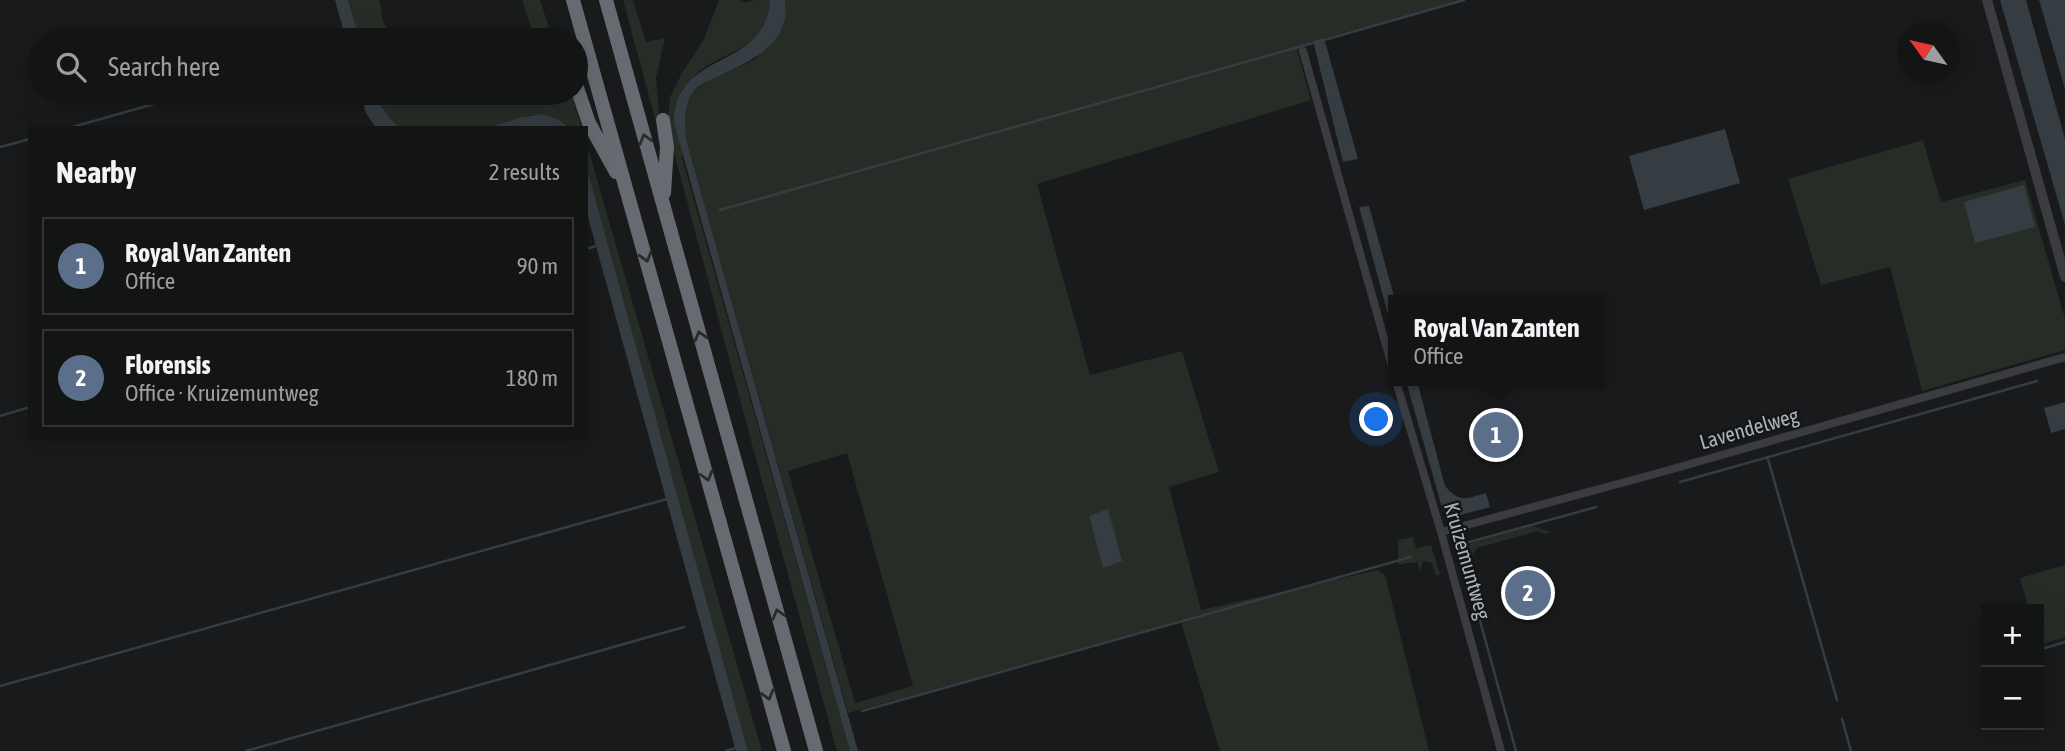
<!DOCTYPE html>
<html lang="en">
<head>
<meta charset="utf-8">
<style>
  :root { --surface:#131414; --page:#1c1d1d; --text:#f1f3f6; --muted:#9d9ea0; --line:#323334; --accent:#b45309 }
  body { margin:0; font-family:"Asap Condensed",sans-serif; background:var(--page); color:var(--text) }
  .controls { position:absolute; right:21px; bottom:21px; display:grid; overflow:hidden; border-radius:0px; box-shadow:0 7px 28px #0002 }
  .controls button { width:63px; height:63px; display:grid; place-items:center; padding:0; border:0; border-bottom:2px solid var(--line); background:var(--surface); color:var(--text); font:35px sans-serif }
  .compass { position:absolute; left:1897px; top:21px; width:63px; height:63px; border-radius:50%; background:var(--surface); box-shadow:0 7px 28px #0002; rotate:303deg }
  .you { position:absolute; left:1377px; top:420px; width:24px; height:24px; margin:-18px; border:5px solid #fff; border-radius:50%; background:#1a73e8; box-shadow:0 0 0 10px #1a73e833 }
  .badge { display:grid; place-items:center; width:46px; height:46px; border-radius:50%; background:var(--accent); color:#fff; font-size:23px; font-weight:700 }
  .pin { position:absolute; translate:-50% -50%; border:4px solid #fff; box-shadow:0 2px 7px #0006 }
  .popup { position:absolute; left:1388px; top:295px; width:217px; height:91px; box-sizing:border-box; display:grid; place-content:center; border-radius:0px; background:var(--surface); filter:drop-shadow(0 2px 5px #0005); font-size:23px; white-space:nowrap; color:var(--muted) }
  .popup b { font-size:26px; color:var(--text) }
  .popup::after { content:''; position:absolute; left:50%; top:100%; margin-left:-14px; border:14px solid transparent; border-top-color:var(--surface) }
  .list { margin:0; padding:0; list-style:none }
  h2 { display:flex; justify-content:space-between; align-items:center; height:91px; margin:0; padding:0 28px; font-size:30px }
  h2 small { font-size:23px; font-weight:400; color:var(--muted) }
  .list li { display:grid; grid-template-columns:46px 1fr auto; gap:21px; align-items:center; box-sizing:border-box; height:98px; margin:0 14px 14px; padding:0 14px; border:2px solid var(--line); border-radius:0px }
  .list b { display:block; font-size:26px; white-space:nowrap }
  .list p { margin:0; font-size:23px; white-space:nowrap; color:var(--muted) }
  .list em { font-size:23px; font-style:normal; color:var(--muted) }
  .icon { flex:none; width:38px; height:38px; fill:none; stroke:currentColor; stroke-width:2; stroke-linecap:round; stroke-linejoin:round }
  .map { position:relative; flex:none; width:2065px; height:751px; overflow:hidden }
  .search { position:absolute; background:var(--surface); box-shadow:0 7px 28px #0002; left:28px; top:28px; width:560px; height:77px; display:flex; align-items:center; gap:18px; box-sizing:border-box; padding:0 24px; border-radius:38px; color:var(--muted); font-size:26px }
  .panel { position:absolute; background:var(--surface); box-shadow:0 7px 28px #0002; left:28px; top:126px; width:560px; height:315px; border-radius:0px }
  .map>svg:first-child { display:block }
</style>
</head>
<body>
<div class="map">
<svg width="2065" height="751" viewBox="0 0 2065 751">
  <rect width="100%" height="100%" fill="#191a1b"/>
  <path fill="#262d26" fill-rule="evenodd" d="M348,0H379L384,24L397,40H360Z
    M522,0H540L553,40H535Z
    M623,0H633L646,42L665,38L656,78L661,133H659Z
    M719,0H740L746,3L754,0H770C767,51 728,48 697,73C692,78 687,84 682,89V158L850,751H837L753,448L671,141L668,119L670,97L682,73L704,39Z
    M785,0H1467L1313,41L1297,50L1311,100L1037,184L1090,375L1182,351L1219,472L1169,487L1201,610L1378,570L1385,575L1429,751H1220L1181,622L848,713L686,139C682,94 690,88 730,71C738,67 747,64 755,59C764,52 779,20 786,9ZM847,453L913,686L855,703L788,471Z
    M375,93H571L582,128H569L561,121L531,115L486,128H400C388,117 381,107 375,93Z
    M1923,140L1941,202L2025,180L2065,319V350L1922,391L1890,267L1821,285L1788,179Z
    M586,141L762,751H748L586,165Z
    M1533,526L1551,532L1544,534L1538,531L1477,548L1469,560L1466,545Z
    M1413,537L1416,548L1431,545L1440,574L1436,576L1431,562L1423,561L1420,572L1417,562L1398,565V540Z
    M2065,565V637L2039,645V609H2029L2020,578Z"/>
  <path fill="#353d43" d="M335,0H348L360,40H346Z
    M770,0H785C792,47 744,64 710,80C703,84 698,85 693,92C683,106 685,123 686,139L858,751H850L674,123C674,48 766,72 770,0Z
    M2000,0H2026L2065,139V225Z
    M2039,0H2065V89Z
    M1324,38L1358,159L1343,162L1313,41Z
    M360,93H375C381,107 388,117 400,128H376L366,113Z
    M543,114L561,121L569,128H486L523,117Z
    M1725,129L1740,183L1644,210L1629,156Z
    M586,165L748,751H736L586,210Z
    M2024,185L2035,227L1975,243L1964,202Z
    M1369,206L1395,300H1393V333L1359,207Z
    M1406,381H1417L1445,486C1460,503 1465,499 1486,493L1490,507L1453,517L1443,511Z
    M2065,402V429L2051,433L2044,408Z
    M1108,509L1122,561L1103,568L1089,516Z"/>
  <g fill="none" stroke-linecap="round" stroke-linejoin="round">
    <path stroke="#353d43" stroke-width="2.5" d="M1324,40L1464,0
      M69,128L193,93
      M0,147L30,139
      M720,210L1313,43
      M586,249L596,246
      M0,416L30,407
      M1768,459L1837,700
      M1680,482L2037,381
      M2039,650L2065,642
      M0,686L667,499
      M862,711L1411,557
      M1842,719L1851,751
      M246,751L684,627
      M726,751L736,748
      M1516,751L1459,545L1596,507"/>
    <path stroke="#3b3c40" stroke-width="8" d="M1303,51L1393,370
      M1396,381L1441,532L1501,751
      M1441,532L1662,472L2065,357"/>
    <path stroke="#3b3c40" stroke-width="10" d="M1987,0L2065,277"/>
    <path stroke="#676a70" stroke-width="14" d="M573,0L784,751
      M606,0L816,751
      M576,85L589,123L616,172
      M663,120L667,147L664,193"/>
  </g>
  <defs><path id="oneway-chevron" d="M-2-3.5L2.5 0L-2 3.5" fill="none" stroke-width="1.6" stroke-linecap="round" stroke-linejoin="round" transform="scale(1.75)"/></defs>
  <g stroke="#292a2c">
    <use href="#oneway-chevron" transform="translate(645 139) rotate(-106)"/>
    <use href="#oneway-chevron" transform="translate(646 257) rotate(74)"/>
    <use href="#oneway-chevron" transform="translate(700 336) rotate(-106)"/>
    <use href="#oneway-chevron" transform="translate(707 476) rotate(74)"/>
    <use href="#oneway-chevron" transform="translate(778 614) rotate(-106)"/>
    <use href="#oneway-chevron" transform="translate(768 695) rotate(74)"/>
  </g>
  <g text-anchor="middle" stroke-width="5" stroke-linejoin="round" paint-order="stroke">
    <g font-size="21" fill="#adb2b9" stroke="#141516">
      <text transform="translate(1749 429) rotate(-16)" y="7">Lavendelweg</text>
      <text transform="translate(1467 561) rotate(74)" y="7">Kruizemuntweg</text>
    </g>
  </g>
</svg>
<div class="controls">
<button>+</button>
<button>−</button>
</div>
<svg class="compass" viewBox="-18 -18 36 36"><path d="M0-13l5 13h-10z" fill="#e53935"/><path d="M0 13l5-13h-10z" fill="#9d9ea0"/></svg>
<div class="you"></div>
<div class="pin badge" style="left:1496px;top:435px;background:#5c6f8a">1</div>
<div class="popup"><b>Royal Van Zanten</b>Office</div>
<div class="pin badge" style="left:1528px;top:593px;background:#5c6f8a">2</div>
<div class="search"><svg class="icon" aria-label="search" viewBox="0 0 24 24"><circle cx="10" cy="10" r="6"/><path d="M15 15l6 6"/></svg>Search here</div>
<section class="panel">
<h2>Nearby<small>2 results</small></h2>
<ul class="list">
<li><span class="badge" style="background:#5c6f8a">1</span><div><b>Royal Van Zanten</b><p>Office</p></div><em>90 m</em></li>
<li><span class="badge" style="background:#5c6f8a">2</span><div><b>Florensis</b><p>Office · Kruizemuntweg</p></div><em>180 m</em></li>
</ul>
</section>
</div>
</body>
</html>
